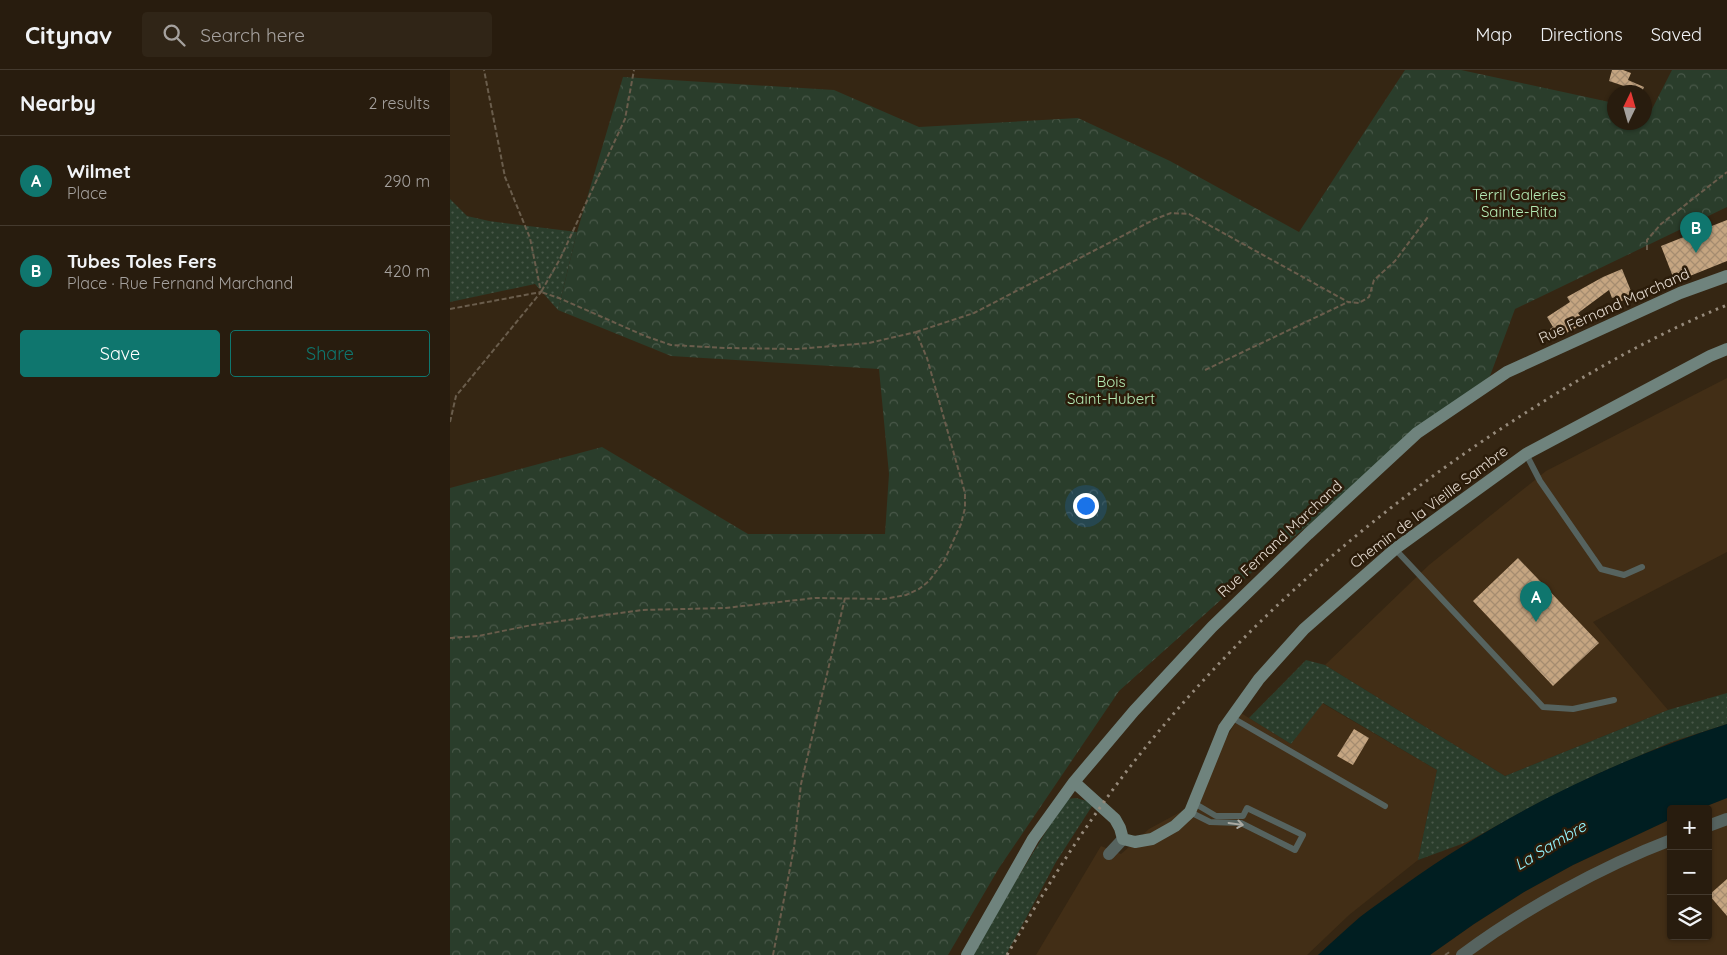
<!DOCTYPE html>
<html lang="en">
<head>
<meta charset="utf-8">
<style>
  :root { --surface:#281c0e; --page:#302517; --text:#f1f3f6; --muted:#a5a19e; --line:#443a2e; --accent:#0f766e }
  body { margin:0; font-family:Quicksand,sans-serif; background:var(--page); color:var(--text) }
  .controls { position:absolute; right:15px; bottom:15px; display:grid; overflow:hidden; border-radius:5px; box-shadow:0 1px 4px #0004 }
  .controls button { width:45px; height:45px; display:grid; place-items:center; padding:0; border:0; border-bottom:1px solid var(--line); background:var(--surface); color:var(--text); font:25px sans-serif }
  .compass { position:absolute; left:1157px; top:15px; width:45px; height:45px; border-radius:50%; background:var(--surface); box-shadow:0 1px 4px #0004; rotate:5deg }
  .you { position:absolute; left:635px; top:435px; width:18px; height:18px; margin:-12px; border:4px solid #fff; border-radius:50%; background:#1a73e8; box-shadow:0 0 0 8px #1a73e833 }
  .badge { display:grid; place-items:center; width:32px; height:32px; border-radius:50%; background:var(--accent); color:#fff; font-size:16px; font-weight:700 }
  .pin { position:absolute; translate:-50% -41px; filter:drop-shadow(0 1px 2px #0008) }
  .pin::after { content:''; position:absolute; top:26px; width:18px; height:15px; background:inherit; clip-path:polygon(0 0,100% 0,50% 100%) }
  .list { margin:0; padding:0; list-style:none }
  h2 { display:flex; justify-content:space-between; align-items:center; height:65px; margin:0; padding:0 20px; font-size:21px }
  h2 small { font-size:16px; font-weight:400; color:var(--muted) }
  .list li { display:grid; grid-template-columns:32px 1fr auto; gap:15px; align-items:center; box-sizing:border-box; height:90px; padding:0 20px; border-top:1px solid var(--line) }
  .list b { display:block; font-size:19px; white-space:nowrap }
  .list p { margin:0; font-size:16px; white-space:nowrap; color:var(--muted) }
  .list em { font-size:16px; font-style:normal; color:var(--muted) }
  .actions { display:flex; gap:10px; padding:15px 20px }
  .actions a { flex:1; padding:11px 0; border:1px solid var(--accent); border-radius:5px; text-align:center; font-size:18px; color:var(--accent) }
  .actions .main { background:var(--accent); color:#fff }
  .icon { flex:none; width:28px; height:28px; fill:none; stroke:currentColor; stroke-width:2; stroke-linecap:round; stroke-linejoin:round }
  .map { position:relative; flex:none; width:1277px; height:885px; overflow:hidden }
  header { display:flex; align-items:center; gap:30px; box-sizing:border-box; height:70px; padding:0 25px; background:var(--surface); border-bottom:1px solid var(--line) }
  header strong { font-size:24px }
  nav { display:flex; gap:28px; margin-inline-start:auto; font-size:18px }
  .search { width:350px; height:45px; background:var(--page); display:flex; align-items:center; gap:12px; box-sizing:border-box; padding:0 18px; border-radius:5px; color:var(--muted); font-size:19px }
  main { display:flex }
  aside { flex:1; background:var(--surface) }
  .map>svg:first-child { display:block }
</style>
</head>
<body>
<header>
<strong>Citynav</strong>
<div class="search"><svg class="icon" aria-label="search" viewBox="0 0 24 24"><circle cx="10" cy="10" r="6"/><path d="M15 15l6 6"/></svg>Search here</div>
<nav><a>Map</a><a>Directions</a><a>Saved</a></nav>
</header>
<main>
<aside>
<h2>Nearby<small>2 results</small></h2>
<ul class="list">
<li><span class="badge">A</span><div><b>Wilmet</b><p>Place</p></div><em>290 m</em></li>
<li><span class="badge">B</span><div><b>Tubes Toles Fers</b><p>Place · Rue Fernand Marchand</p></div><em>420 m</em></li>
</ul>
<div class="actions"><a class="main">Save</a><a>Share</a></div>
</aside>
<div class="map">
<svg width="1277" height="885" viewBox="0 0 1277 885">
  <defs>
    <pattern id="grass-dots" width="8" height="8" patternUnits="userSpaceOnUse" patternTransform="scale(1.25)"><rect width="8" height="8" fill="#2a3d2b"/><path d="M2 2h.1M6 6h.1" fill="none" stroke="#495849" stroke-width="1.8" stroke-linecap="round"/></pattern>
    <pattern id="forest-crowns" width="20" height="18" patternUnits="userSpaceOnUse" patternTransform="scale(1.25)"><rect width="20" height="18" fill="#2a3d2b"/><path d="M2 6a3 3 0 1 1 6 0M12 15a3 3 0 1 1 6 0" fill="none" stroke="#495849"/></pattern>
    <pattern id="building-cross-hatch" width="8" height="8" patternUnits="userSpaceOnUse" patternTransform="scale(1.25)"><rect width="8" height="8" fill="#c5a581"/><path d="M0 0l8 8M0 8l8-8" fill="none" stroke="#a58c70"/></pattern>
  </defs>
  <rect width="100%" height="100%" fill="#352613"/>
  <path fill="#422e16" d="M1277,308V482L1143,552L1218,640L1055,706L875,595L979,495L1096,401Z
    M872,633L987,700L968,790L899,845L857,885H586L651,776L671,784L699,759L734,740L791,643L841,674Z
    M1277,728V885H980L1024,854L1074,822L1123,795L1221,749V866H1258V739H1249Z"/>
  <path fill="url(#grass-dots)" d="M0,129L17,146L39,151L127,162L108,240L85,214L0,232Z
    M856,590L875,595L1055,706L1218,640L1277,623V654L1221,672L1145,705L1088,733L1017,772L968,790L987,700L873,633L841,674L799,648Z
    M626,728L644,733L606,792L556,885H522L535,861L616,729Z"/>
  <path fill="url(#forest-crowns)" d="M955,0H1011L1164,33V52H1194L1195,40L1201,41L1222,0H1277V137L1065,239L1040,306L811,494L669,621L549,798L498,885H0V418L152,377L298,464H435L439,404L429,299L221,286L108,240L127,162L173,7L384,20L469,57L628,48L720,91L849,162Z"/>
  <path fill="#001e21" d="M1277,654V728L1249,739H1221V749L1123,795L1074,822L1024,854L980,885H868C882,872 896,859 910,847C924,836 939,826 953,816C1052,745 1161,691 1277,654Z"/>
  <path fill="url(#building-cross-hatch)" d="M1162,0H1173L1181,3L1178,10L1194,17L1192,22L1159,11Z
    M1277,150V191L1225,212L1211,176Z
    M1172,199L1183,226L1167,233L1165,227L1162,228L1159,220L1128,243L1135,253L1105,269L1100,259L1103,257L1097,247L1120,232L1117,227L1153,207Z
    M1068,488L1149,573L1103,616L1023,531Z
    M904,659L919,668L903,695L887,686Z
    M1277,809V846L1259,825Z"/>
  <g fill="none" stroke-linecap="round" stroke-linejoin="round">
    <path stroke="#6a5d4c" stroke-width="2" stroke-dasharray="5 2.5" stroke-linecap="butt" d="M1197,180V170L1211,154L1277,102
      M0,239L91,222
      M466,262L524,243L705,149L721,143L739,144L898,232L909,233L919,227L924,210L945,191L978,147
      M755,300L898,232
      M0,352L6,326L91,222L80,168L55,107L34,0
      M0,568L28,566L82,555L192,540L275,538L365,528L434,529L456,525L469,519L479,511L494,491L511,454L515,438V423L477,288L466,262L419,273L347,279L276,278L221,275L195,266L109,228L91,222L110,189L175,49L184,0
      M323,885L344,778L351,714L395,528
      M995,885L1001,881"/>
    <path stroke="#56635f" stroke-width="6" d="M1076,384L1090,411L1151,499L1174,505L1192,497
      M945,479L1093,637L1123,639L1164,630
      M781,647L935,736
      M740,742L760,752L791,753L845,780L853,765L797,738L793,746H766L744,733"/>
    <path stroke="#56635f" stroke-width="12" d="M1258,756L1277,749
      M659,784L673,769
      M1012,885C1073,840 1150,797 1221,770"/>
    <path stroke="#6f837d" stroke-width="12" d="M624,712L665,749L670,758L673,769L685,772L702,769L725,756L740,742L774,658L809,609L854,559L945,479L1076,384L1260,286L1277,279
      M517,885L583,769L624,712L684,641L762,557L858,464L967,363L1057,302L1230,223L1277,206"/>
    <path stroke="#968a7b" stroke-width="3" stroke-dasharray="2.5 5" stroke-linecap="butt" d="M557,885C593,822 632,760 676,702C779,569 904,457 1043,364C1117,315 1194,269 1277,235"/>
  </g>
  <defs><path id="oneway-shaft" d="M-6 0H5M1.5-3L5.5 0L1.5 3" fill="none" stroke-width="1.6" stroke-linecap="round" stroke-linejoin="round" transform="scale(1.25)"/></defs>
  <use stroke="#acaba3" href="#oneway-shaft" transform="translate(786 754) rotate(8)"/>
  <g text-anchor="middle" stroke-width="5" stroke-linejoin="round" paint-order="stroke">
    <g font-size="15" fill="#b3e9b4" stroke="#2b1c0a">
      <text x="1069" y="130">Terril Galeries<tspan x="1069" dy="17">Sainte-Rita</tspan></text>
      <text x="661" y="317">Bois<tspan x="661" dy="17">Saint-Hubert</tspan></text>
    </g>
    <g font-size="15" fill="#e5dbd0" stroke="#2b1c0a">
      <text transform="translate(1164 236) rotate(-24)" y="5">Rue Fernand Marchand</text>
      <text transform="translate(979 437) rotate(-37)" y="5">Chemin de la Vieille Sambre</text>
      <text transform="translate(830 469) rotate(-43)" y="5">Rue Fernand Marchand</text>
    </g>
    <g font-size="16" font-style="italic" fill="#95f5ff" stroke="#2b1c0a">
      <text transform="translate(1100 775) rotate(-31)" y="6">La Sambre</text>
    </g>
  </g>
</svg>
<div class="controls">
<button>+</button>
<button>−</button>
<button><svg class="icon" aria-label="layers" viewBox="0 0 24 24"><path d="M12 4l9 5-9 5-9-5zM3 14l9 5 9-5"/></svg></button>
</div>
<svg class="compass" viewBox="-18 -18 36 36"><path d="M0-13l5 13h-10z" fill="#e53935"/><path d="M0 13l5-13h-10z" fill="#a5a19e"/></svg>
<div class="you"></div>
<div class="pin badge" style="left:1086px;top:552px">A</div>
<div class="pin badge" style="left:1246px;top:183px">B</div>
</div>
</main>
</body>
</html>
